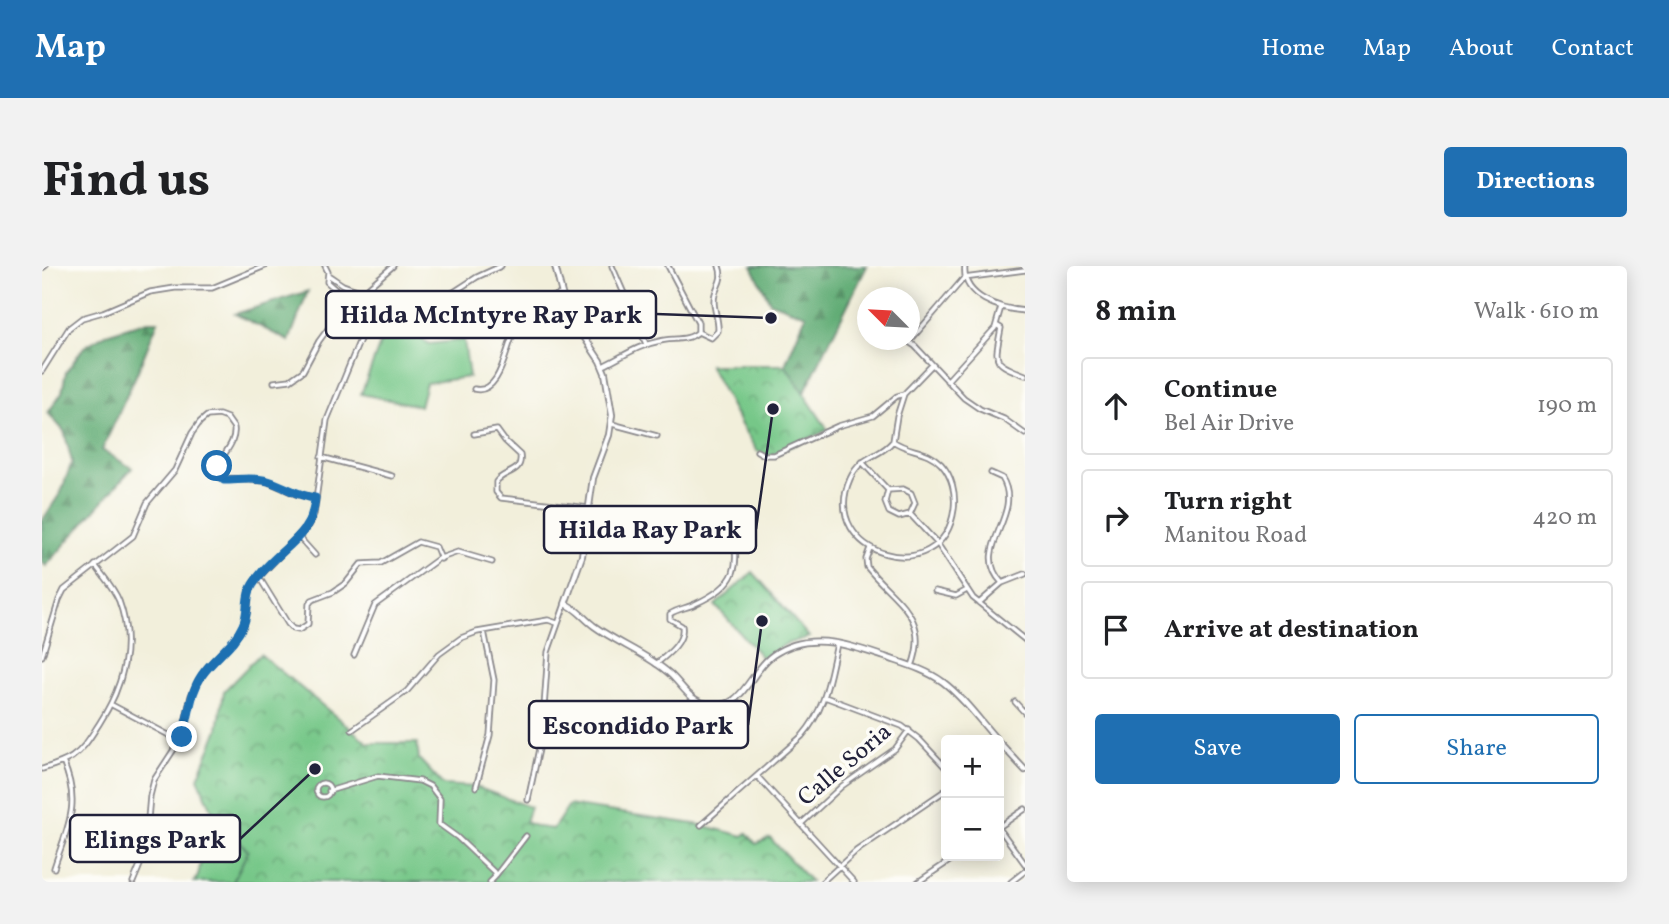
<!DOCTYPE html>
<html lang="en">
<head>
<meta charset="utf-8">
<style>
  :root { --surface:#fff; --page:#f2f2f2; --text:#202124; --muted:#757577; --line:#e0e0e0; --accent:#1f6fb2 }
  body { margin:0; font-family:Vollkorn,serif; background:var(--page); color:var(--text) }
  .controls { position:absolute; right:21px; bottom:21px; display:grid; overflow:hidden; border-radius:7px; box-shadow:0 4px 18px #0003 }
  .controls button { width:63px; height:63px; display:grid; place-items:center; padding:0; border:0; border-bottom:2px solid var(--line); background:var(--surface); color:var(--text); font:35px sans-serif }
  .compass { position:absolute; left:815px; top:21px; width:63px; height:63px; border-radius:50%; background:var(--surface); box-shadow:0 4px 18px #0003; rotate:294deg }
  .stop { position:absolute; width:21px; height:21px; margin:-16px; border:5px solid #1f6fb2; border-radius:50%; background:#fff }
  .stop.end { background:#1f6fb2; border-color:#fff; box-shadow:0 2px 7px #0008 }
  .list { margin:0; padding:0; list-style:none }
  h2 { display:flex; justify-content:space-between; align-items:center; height:91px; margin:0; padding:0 28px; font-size:30px }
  h2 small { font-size:23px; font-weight:400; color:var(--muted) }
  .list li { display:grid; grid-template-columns:46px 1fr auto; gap:21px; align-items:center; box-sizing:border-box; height:98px; margin:0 14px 14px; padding:0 14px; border:2px solid var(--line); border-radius:7px }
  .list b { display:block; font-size:26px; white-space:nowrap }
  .list p { margin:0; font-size:23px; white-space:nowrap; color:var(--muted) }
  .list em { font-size:23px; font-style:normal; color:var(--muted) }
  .actions { display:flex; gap:14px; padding:21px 28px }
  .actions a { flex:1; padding:16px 0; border:2px solid var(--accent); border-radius:7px; text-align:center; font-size:24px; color:var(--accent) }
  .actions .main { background:var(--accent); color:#fff }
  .icon { flex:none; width:38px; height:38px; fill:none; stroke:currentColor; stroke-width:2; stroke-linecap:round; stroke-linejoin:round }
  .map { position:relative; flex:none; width:983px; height:616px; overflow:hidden; border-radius:7px }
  header { display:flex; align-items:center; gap:42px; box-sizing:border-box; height:98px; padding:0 35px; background:var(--accent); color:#fff }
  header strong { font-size:33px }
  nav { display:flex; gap:38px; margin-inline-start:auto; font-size:24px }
  .intro { display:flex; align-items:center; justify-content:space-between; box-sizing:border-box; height:168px; padding:0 42px }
  h1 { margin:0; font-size:49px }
  .button { padding:18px 32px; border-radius:7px; background:var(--accent); color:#fff; font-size:24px; font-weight:700 }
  main { display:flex; gap:42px; padding:0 42px }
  aside { flex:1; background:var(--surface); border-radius:7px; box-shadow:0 4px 18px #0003 }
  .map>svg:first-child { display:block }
</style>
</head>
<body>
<header>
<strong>Map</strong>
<nav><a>Home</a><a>Map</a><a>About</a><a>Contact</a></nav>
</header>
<div class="intro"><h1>Find us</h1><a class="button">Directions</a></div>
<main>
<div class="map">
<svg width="983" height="616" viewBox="0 0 983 616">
  <defs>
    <pattern id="forest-firs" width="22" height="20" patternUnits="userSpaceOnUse" patternTransform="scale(1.75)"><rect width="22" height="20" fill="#60ac74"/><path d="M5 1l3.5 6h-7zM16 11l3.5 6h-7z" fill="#4f8c60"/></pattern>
    <pattern id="park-crowns" width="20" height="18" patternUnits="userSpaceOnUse" patternTransform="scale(1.75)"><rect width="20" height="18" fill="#76c788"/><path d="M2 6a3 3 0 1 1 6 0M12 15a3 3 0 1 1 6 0" fill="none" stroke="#60a170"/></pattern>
  </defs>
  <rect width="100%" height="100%" fill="#fdfcf7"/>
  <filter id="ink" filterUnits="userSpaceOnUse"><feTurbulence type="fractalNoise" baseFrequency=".0143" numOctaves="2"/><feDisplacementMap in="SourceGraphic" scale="14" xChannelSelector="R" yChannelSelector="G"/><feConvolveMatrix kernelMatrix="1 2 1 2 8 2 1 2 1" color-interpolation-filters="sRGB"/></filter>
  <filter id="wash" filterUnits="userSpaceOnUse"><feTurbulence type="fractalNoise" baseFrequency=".00686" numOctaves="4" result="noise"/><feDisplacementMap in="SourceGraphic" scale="28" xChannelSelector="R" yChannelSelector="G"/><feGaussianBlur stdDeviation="1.57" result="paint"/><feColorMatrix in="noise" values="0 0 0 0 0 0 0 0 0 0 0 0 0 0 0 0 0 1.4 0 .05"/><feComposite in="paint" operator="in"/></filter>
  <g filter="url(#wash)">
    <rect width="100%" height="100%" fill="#f2efdb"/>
    <path fill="#76c788" stroke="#4c7462" stroke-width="2" d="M349,49L387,78L422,74L427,111L384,117L378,140L319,128Z
      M170,544L206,585L191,616H152L156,610Z"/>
    <path fill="url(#forest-firs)" stroke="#416758" stroke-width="2" d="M710,0H825L762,127L743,99L764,49L728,36Z
      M266,25L247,75L193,48Z
      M106,55H116L95,107L60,184L90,202L4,300L0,296V255L19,226L30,196L22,165L6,147L20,126L24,106L42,81L64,68Z"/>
    <path fill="url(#park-crowns)" stroke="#4c7462" stroke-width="2" d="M667,99H743L786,164L727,190L715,185L699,159Z
      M711,306L767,371L744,378L721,393L673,339Z
      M218,388L326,477H375L377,493L401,519L434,521L488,541L483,556L496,561L511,563L527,539L659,559L701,570L705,567L714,578L728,572L769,616H191L206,585L170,544L156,512L176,463L182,425Z"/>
  </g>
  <g filter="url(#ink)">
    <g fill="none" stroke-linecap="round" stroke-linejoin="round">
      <defs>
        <path id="minor" d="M570,0L604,78
          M923,0C919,31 958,43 983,45
          M0,2L3,0
          M983,4L922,12L867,76L873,80L922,132L938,143L962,153L983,168
          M321,26L351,0
          M330,44L398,35L435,11L459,0
          M954,59L959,62C953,96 949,96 983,109
          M656,66L669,72L676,65C677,54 672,46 672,35C672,20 683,17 677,0
          M561,100C580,91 596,79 618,75C630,72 647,75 656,66V57L626,0
          M0,105L27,62L40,52L61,46L108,26L133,22H170L223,0
          M905,115L953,62L959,41
          M232,116L248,114L261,105L277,75L302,41V31L285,16L286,6L283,0
          M432,123C460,130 464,77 475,60C486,44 501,32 520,28
          M570,158L615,170
          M432,168L455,164L463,175L478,189C481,208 462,204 454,216V226L459,232L547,242
          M851,175C866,186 885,183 899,198C910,210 914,227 912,243C901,326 775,289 808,213C819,188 838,192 851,175Z
          M851,175L855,150L862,128
          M715,185L722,189H732L796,160L831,150L855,130L862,128L890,99
          M279,191L350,210
          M820,196L846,224L843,236L847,246L857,251L868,248L895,277L931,332L983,374
          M949,207L960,212C983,250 927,282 960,317
          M846,224L861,223L869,227L873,237L868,248
          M256,270L273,289
          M828,282L824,293L825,301C852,335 889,350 870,400
          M217,311L246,358L251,363L257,364L266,358L267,338L270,334L291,326L304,317L319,298L339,297L376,276L394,281L399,293
          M893,325L914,330L925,324
          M937,337L960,317L983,308
          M312,389L333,339L396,293L416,286L450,296
          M0,390L17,334L22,324L91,270L105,237L133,204L150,167L158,156L165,150L177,149L185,152L192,162C195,183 167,196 179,212L225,215L254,228L273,232
          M614,398C625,389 643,376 640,360L628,353V348C635,343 645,342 653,338C697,318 699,301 688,258
          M783,431L860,460L877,473L904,502
          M973,436L983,447
          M70,439L138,475
          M310,464L365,425L397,388L419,372L435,366L506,354L515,357
          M0,503C10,500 21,497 30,491C42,483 49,470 57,458C81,421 93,378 77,335C72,322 61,310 53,299
          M715,510L812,616
          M274 524a7 7 0 1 1 14 0a7 7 0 1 1-14 0Z
          M434,521L448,469L452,414L442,365
          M287,525L336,510L378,515L388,520L398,533L397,558L415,571L452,606L453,611L448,616
          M486,534L500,469L506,386L523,338
          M759,558L800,520L853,483L867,464
          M659,559L760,470C784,443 787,412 795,378
          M957,561L983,543
          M957,562L983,598
          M104,577L123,578L139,573
          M12,602C25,561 40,539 21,496
          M454,609L484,570
          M91,616L103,587L108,530L112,514L140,471L149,430L156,415L165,402L191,375L201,361L205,347L207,326L212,316L265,261L272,248L285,154L330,44C329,25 315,25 301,19C296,16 291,12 286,9
          M780,616L814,585L904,524
          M876,616L915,590
          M969,616L983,605"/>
        <path id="tertiary" d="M513,0L520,28L527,48L558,95L563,107L570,149L567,169L551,212L540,290L523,338C534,341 542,353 552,360C575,377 606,388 628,408C640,419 647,434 664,438C701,448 707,405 731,389C767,364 806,379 843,391C863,398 883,403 901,416C922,432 938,455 955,474
          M957,476L983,504"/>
      </defs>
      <use href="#minor" stroke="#8a888b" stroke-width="7"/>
      <use href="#tertiary" stroke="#8a888b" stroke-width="8"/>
      <use href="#minor" stroke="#fff" stroke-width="3.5"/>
      <use href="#tertiary" stroke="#fff" stroke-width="4.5"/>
    </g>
  </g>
  <g fill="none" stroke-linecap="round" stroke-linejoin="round" filter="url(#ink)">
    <path stroke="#1f6fb2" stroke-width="9" d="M140,471C148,450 147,428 160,409C172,391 192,380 201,359C206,349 204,338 207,327C209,319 216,311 221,305C243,279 271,269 273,232C255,230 243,220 226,215C211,211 197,214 182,214L176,208L175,200"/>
  </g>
  <g text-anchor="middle" stroke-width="7" stroke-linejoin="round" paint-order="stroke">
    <g font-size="24" fill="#22223b" stroke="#fdfcf7">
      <text transform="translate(802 498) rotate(-40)" y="8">Calle Soria</text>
    </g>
  </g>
  <path fill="none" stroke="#22223b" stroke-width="2.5" d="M729 52L614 48M731 143L714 263M720 355L706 459M273 503L198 573"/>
  <g fill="#22223b" stroke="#fdfcf7" stroke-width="2.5">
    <circle cx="729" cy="52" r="7"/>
    <circle cx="731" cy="143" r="7"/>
    <circle cx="720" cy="355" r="7"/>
    <circle cx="273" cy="503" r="7"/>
  </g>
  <g fill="#fdfcf7" stroke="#22223b" stroke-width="2.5">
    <rect x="284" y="25" width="330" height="47" rx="7"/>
    <rect x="502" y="240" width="212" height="47" rx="7"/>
    <rect x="487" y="435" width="219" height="47" rx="7"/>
    <rect x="28" y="549" width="170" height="47" rx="7"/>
  </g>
  <g font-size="26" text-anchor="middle" font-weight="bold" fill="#22223b">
    <text x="449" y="57">Hilda McIntyre Ray Park</text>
    <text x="608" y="272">Hilda Ray Park</text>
    <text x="596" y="468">Escondido Park</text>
    <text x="113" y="582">Elings Park</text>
  </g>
</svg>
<div class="controls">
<button>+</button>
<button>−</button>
</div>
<svg class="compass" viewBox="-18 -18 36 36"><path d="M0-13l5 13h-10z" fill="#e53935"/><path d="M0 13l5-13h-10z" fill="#757577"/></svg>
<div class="stop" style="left:175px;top:200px"></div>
<div class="stop end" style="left:140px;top:471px"></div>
</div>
<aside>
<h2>8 min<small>Walk · 610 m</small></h2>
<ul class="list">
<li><svg class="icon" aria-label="ahead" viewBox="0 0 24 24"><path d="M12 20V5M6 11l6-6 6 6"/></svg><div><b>Continue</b><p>Bel Air Drive</p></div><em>190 m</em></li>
<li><svg class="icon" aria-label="right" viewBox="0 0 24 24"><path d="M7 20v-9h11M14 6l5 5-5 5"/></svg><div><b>Turn right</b><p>Manitou Road</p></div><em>420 m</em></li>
<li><svg class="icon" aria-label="arrive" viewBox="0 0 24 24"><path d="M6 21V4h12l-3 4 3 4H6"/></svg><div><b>Arrive at destination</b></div></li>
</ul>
<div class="actions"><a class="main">Save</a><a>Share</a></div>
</aside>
</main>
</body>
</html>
